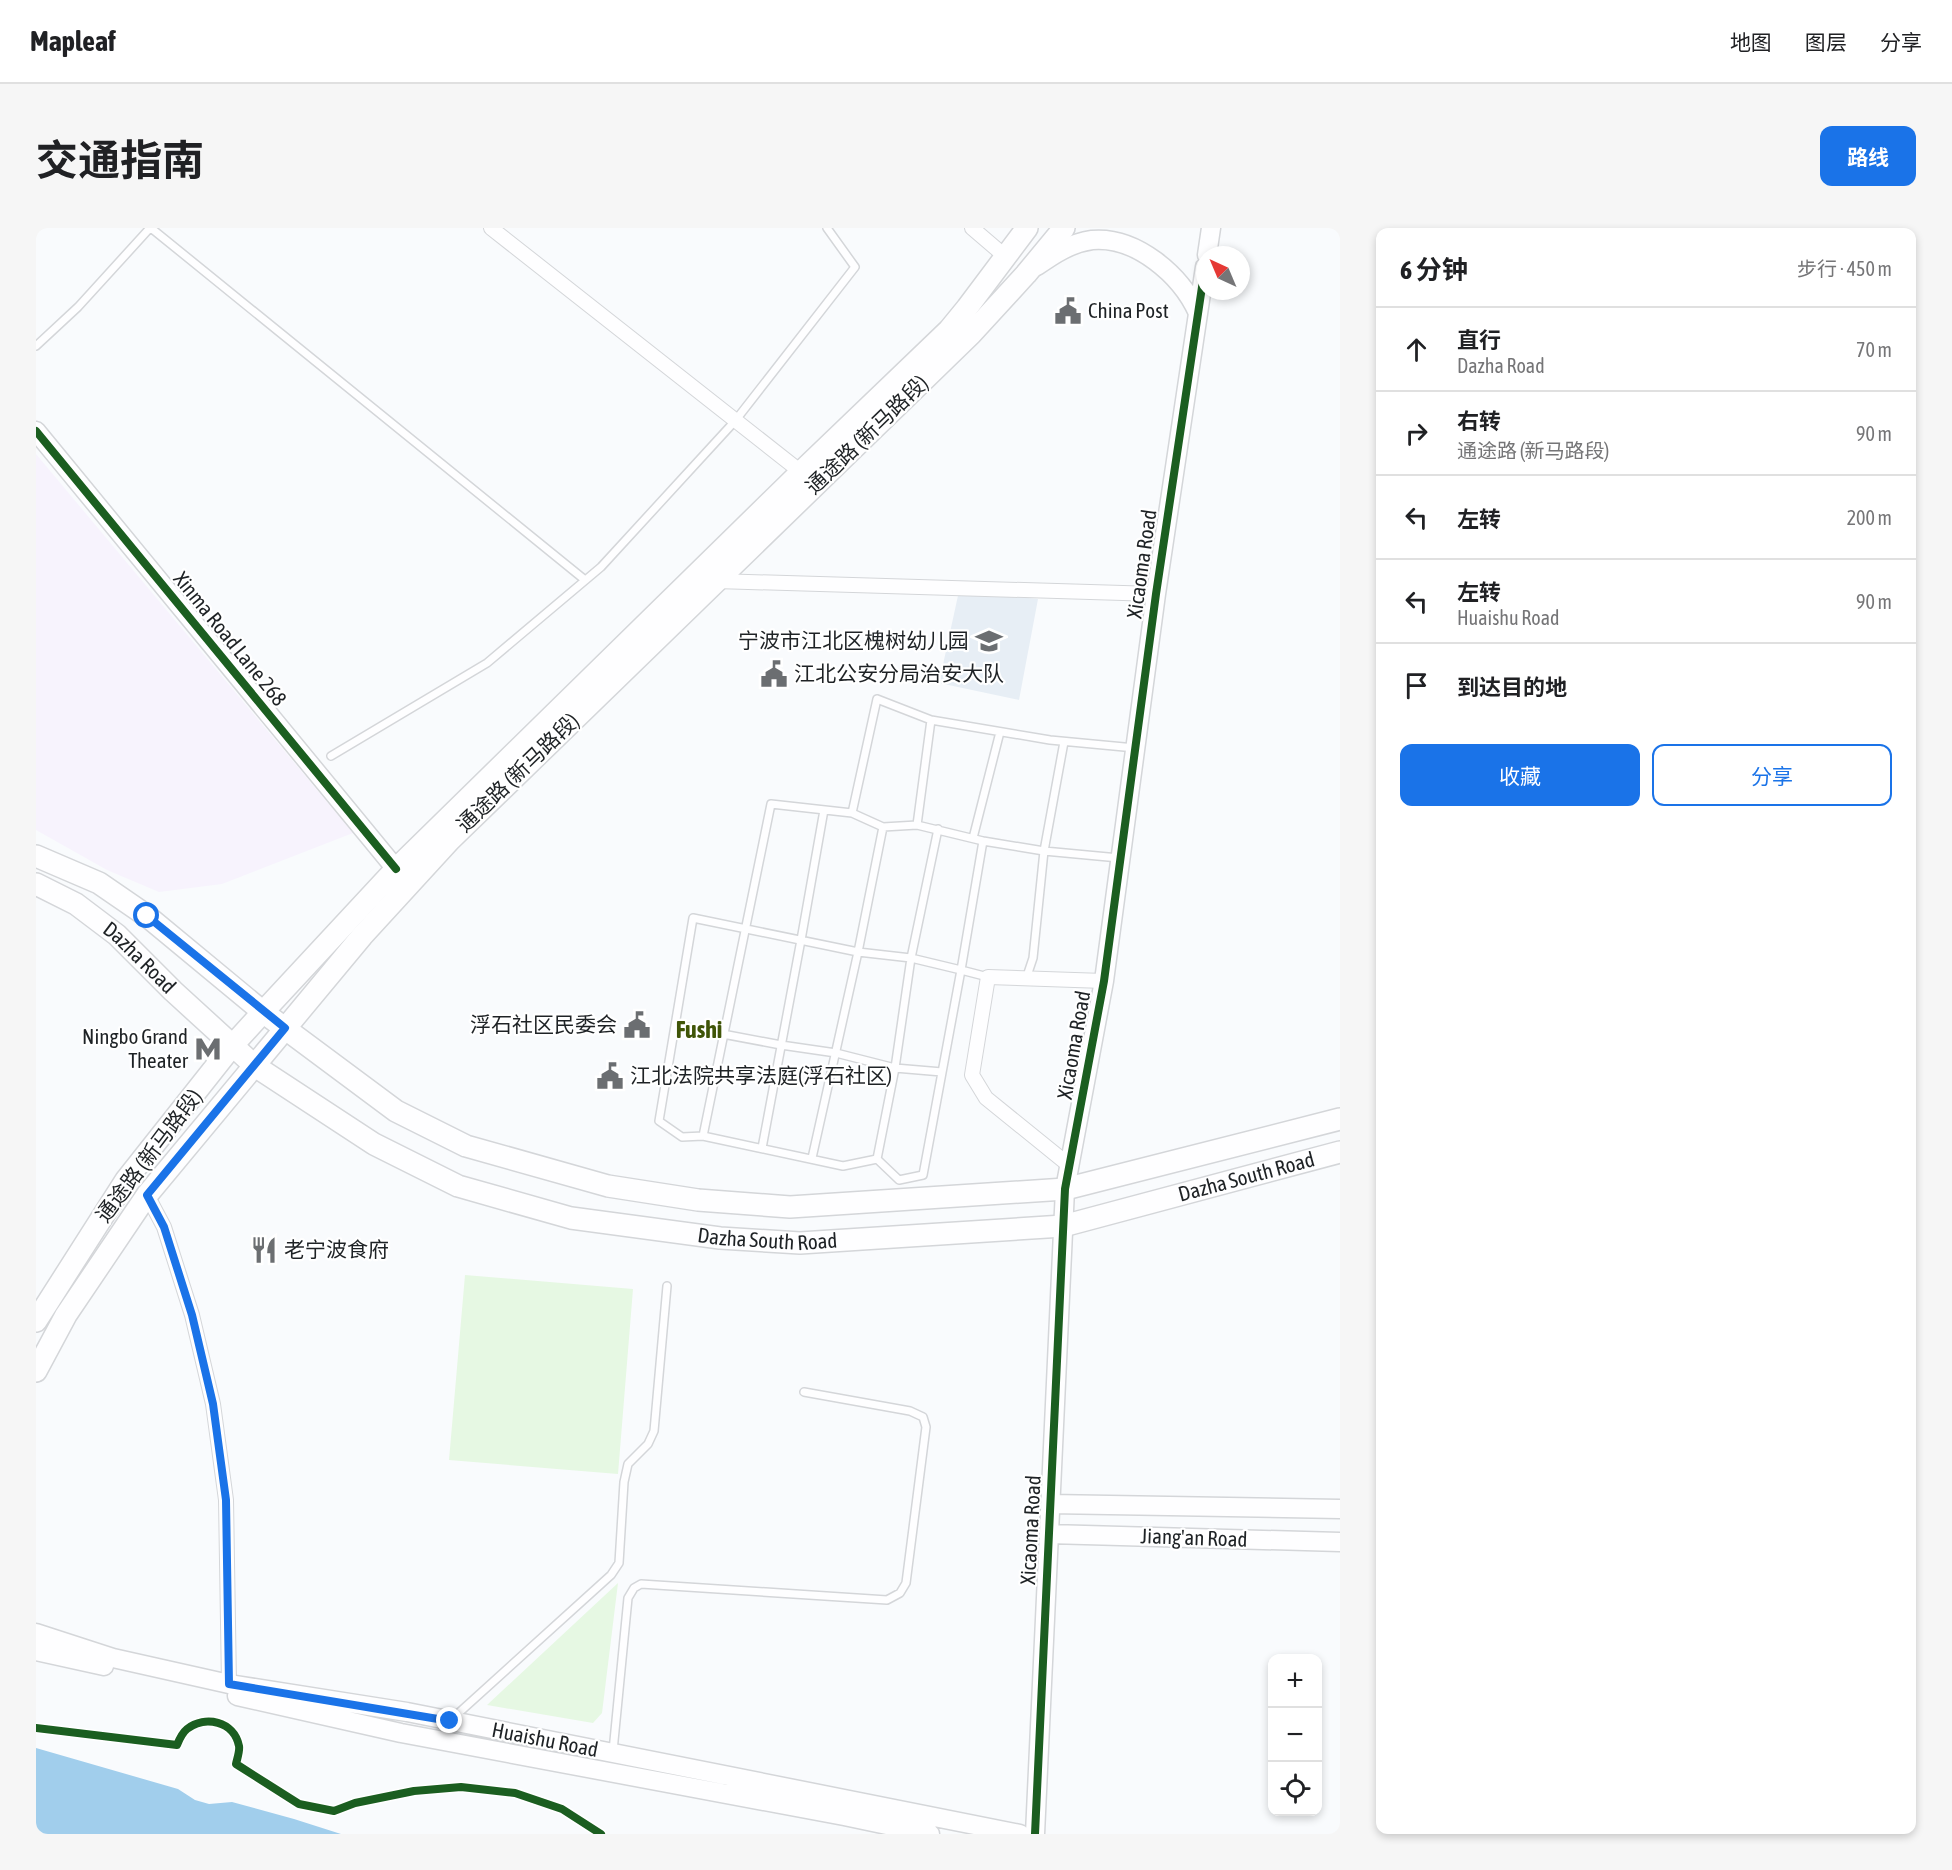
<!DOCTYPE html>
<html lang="zh">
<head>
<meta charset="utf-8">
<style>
  :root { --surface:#fff; --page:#f6f6f6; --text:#202124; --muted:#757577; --line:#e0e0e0; --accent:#1a73e8 }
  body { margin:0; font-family:"Asap Condensed","Noto Sans SC",sans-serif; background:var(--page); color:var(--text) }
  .controls { position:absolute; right:18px; bottom:18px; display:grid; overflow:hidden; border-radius:12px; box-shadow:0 3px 9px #0003 }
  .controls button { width:54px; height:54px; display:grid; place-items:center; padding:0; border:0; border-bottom:2px solid var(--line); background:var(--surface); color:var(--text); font:30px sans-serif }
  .compass { position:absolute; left:1160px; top:18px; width:54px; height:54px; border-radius:50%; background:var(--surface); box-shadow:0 3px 9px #0003; rotate:316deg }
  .stop { position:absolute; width:18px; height:18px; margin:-14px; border:4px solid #1a73e8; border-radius:50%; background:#fff }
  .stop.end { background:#1a73e8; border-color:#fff; box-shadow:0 2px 6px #0008 }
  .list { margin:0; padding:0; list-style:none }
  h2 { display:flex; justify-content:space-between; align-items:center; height:78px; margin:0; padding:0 24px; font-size:26px }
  h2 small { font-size:20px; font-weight:400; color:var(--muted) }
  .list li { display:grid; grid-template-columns:39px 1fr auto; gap:18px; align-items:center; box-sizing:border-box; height:84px; padding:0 24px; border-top:2px solid var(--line) }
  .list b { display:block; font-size:22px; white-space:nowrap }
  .list p { margin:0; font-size:20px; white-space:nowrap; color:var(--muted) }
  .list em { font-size:20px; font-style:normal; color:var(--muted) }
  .actions { display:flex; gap:12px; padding:18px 24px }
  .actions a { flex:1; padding:14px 0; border:2px solid var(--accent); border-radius:12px; text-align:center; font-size:21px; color:var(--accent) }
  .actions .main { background:var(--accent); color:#fff }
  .icon { flex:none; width:33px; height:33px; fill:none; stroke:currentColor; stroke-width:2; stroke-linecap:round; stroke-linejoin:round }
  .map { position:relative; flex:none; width:1304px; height:1606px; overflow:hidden; border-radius:12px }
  header { display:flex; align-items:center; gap:36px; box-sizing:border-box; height:84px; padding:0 30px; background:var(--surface); border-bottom:2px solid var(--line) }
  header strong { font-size:28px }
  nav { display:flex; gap:33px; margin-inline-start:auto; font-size:21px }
  .intro { display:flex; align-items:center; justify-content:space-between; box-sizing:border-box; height:144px; padding:0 36px }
  h1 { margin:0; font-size:42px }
  .button { padding:15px 27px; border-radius:12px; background:var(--accent); color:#fff; font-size:21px; font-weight:700 }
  main { display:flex; gap:36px; padding:0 36px }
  aside { flex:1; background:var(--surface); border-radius:12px; box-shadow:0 3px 9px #0003 }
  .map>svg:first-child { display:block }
</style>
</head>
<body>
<header>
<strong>Mapleaf</strong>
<nav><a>地图</a><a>图层</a><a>分享</a></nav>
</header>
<div class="intro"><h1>交通指南</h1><a class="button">路线</a></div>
<main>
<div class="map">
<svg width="1304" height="1606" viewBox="0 0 1304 1606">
  <rect width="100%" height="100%" fill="#f9fbfd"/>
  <path fill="#f7f3fd" d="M0,226L317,605L186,656L123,664L71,642L0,602Z"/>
  <path fill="#e7eef5" d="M923,363L1002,371L983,472L903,455Z"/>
  <path fill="#e6f8e3" d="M429,1047L597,1061L582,1246L413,1232Z
    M582,1355L566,1485L557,1495L451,1477Z"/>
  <path fill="#a1ceec" d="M0,1520L142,1561L159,1572L173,1576L196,1574L258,1591L305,1606H0Z"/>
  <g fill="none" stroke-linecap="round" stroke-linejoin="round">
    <defs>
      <path id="lane" d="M115,0L549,352
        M0,118L42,79L114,0
        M295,528L451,435L565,339L699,193L819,39L791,0
        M816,585L847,599L881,597L947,613L1008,623L1028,514
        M881,597L895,492
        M937,610L964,504
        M947,613L925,742L952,749
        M657,690L822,724L875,730L925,742L887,947L863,952L841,931L807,938L667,908L646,909L623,893Z
        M990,751L997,730L1008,623L1083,630
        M639,797L745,817L800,825L859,840L906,844
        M667,908L735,576L816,585L841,471L895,492L1014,512L1099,520
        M726,920L765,712L788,582
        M776,930L822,724L847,599
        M841,931L859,840L875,730L902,601
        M416,1491L575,1347L583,1335L588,1254L592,1236L612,1216L618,1203L631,1058
        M577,1523L592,1370L598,1360L605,1356L851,1372L864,1365L870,1355L890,1199L887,1189L874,1183L768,1164"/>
      <path id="street" d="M455,0L765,244
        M936,0L970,29
        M680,353L1120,366
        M1034,938L950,870L936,847L952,749L1068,753
        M111,967L128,999L156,1087L177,1176L190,1272L193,1456"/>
      <path id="secondary" d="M1171,27L1175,0
        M1001,38C1018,26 1035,15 1056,12C1100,8 1145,47 1162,85
        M0,203L360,641
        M1014,1276L1304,1281
        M1013,1306L1304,1314
        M0,1405L77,1430L193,1456L371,1484L984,1606
        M0,1423L68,1438
        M201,1468L365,1505L808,1588L894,1606
        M999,1606L1029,961L1068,753L1120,366L1169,39"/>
      <g id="primary">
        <path d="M0,628L63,655L111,688L227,784L360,883L430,918L572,958L662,972L754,979L1029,961L1304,891"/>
        <path id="s1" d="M0,656L40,676L81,707L137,763L219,838L338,916L422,958L535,990L684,1010L764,1015L1027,998L1304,924"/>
        <path d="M0,1093L90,952L196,818L227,784L360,641L765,244L913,102L931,80L991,0"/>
        <path d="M0,1143L30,1087L111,967L326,708L414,612L935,106L990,46L1028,0"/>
      </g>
    </defs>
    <use href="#lane" stroke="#d4d6d9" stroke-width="10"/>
    <use href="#street" stroke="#d4d6d9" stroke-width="16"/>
    <use href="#secondary" stroke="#d4d6d9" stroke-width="21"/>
    <use href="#primary" stroke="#d4d6d9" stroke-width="24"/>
    <use href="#lane" stroke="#fefeff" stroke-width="7"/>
    <use href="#street" stroke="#fefeff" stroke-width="14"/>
    <use href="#secondary" stroke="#fefeff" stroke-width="18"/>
    <use href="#primary" stroke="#fefeff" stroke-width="21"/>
    <defs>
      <path id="cycleway" d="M0,203L360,641
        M0,1500L141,1517C143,1512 146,1505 151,1501C169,1487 198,1493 203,1518C204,1523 201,1531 200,1536L263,1576L298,1583L319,1575L378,1563L425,1559L479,1565L526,1581L565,1606
        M999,1606L1029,961L1068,753L1120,366L1169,39"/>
    </defs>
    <use href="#cycleway" stroke="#fff" stroke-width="11"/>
    <use href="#cycleway" stroke="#1b5e20" stroke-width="8"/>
  </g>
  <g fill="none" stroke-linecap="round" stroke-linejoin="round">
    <path stroke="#1a73e8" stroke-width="8" d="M111,688L249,800L111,967L128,999L156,1087L177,1176L190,1272L193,1456L414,1493"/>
  </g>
  <defs>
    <symbol id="civic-bare" viewBox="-9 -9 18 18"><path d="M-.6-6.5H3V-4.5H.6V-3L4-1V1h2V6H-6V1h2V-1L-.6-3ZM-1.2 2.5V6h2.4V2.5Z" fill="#6b6e71" stroke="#fff" stroke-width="2.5" paint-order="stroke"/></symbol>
    <symbol id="school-bare" viewBox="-9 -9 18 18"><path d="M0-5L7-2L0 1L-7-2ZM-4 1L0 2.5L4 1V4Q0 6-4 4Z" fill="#6b6e71" stroke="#fff" stroke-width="2.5" paint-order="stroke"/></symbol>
    <symbol id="metro-bare" viewBox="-9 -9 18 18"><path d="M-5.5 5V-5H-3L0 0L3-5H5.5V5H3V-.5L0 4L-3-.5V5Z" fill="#6b6e71" stroke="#fff" stroke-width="2.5" paint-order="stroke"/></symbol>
    <symbol id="restaurant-bare" viewBox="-9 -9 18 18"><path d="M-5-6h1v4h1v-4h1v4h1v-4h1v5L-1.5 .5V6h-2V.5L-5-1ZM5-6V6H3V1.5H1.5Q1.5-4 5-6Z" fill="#6b6e71" stroke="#fff" stroke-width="2.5" paint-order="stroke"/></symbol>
  </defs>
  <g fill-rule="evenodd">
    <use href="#civic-bare" x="1013" y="64" width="38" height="38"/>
    <use href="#school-bare" x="934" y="394" width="38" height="38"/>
    <use href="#civic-bare" x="719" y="427" width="38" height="38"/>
    <use href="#civic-bare" x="582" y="778" width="38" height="38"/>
    <use href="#metro-bare" x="153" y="802" width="38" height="38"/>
    <use href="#civic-bare" x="555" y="829" width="38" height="38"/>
    <use href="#restaurant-bare" x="209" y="1003" width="38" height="38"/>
  </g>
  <g text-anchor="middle" stroke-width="4.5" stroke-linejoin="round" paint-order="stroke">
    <g font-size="21" fill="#1e2225" stroke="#fff" text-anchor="start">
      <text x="1052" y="90">China Post</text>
      <text x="933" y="420" text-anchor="end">宁波市江北区槐树幼儿园</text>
      <text x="758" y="453">江北公安分局治安大队</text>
      <text x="581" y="804" text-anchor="end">浮石社区民委会</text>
      <text x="152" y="816" text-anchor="end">Ningbo Grand<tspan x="152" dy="24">Theater</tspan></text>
      <text x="594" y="855">江北法院共享法庭(浮石社区)</text>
      <text x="248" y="1029">老宁波食府</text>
    </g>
    <g font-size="21" fill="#1e2225" stroke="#fff">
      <text transform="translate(831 207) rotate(-44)" y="7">通途路 (新马路段)</text>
      <text transform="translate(1106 336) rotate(-82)" y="7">Xicaoma Road</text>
      <text transform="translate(194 411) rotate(51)" y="7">Xinma Road Lane 268</text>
      <text transform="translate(482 545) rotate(-44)" y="7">通途路 (新马路段)</text>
      <text dy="7" stroke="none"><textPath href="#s1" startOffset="128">Dazha Road</textPath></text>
      <text transform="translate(1038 817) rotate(-80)" y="7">Xicaoma Road</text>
      <text transform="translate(113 928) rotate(-53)" y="7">通途路 (新马路段)</text>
      <text dy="7" stroke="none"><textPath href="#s1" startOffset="1324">Dazha South Road</textPath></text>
      <text dy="7" stroke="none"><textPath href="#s1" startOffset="838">Dazha South Road</textPath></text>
      <text transform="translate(995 1302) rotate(-87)" y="7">Xicaoma Road</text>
      <text transform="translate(1158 1310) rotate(2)" y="7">Jiang'an Road</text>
      <text transform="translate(509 1512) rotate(11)" y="7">Huaishu Road</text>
    </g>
    <g font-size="24" font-weight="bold" fill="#405508" stroke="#fff">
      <text x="663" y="810">Fushi</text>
    </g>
  </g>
</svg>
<div class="controls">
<button>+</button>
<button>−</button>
<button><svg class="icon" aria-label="locate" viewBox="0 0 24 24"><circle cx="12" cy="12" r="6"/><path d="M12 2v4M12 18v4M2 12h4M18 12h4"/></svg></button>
</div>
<svg class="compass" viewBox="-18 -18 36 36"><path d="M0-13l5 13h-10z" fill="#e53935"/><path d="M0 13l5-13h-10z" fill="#757577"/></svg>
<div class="stop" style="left:111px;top:688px"></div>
<div class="stop end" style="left:414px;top:1493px"></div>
</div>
<aside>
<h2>6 分钟<small>步行 · 450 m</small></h2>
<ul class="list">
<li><svg class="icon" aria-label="ahead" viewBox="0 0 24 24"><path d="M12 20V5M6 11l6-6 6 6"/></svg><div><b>直行</b><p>Dazha Road</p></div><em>70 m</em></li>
<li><svg class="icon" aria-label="right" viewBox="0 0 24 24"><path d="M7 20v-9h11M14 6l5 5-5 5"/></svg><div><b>右转</b><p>通途路 (新马路段)</p></div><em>90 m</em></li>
<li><svg class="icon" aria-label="left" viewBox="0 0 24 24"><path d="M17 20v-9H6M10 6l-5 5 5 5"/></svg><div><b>左转</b></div><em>200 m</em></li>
<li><svg class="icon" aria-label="left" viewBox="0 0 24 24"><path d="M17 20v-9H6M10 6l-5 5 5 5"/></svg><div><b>左转</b><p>Huaishu Road</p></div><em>90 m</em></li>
<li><svg class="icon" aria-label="arrive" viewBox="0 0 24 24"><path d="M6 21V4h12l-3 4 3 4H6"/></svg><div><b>到达目的地</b></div></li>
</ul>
<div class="actions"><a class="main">收藏</a><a>分享</a></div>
</aside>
</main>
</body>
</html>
